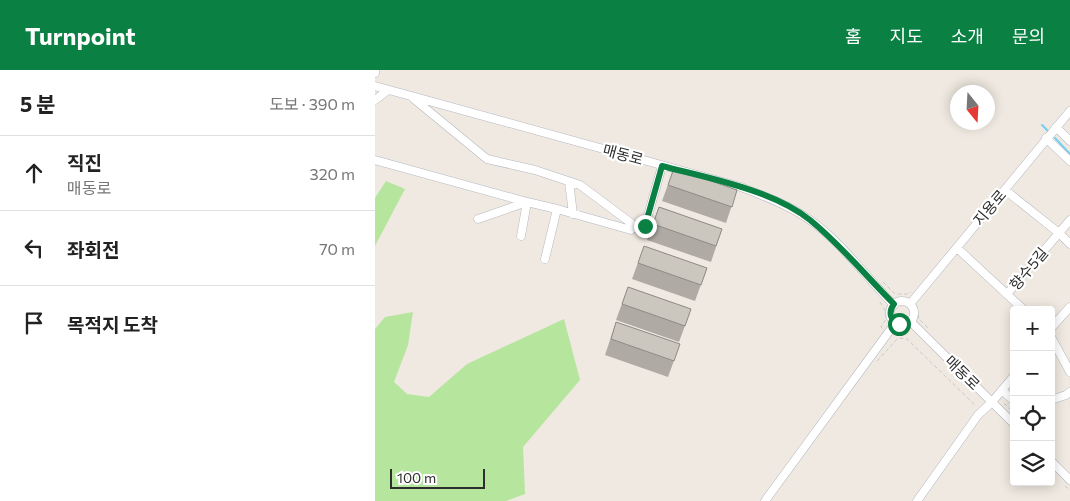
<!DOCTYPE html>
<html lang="ko">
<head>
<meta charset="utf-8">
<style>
  :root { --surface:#fff; --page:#f2f2f2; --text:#222; --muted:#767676; --line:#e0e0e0; --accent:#0b8043 }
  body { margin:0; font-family:Commissioner,"Noto Sans KR",sans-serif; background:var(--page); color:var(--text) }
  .controls { position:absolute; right:15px; bottom:15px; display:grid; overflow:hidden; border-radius:5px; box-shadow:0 2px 12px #0003 }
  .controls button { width:45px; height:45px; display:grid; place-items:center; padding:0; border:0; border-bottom:1px solid var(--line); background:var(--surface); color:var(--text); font:25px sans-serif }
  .compass { position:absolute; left:575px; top:15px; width:45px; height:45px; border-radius:50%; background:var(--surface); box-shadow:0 2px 12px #0003; rotate:162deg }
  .scale { position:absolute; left:15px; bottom:12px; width:95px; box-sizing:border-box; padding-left:5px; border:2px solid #2e2e2e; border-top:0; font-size:14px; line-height:18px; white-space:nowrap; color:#2e2e2e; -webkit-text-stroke:4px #fff; paint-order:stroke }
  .stop { position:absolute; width:15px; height:15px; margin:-11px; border:4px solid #0b8043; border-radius:50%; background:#fff }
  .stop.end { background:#0b8043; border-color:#fff; box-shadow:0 1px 5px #0008 }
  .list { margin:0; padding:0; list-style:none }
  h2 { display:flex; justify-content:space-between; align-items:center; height:65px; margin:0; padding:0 20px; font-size:21px }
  h2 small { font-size:16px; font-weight:400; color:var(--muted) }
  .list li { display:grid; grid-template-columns:32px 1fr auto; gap:15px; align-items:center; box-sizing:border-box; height:75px; padding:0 20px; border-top:1px solid var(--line) }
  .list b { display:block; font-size:19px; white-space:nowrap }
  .list p { margin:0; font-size:16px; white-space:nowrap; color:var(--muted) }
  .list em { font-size:16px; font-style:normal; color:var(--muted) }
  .icon { flex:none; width:28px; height:28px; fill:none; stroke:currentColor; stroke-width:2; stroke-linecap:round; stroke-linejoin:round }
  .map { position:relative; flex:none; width:695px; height:431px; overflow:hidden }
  header { display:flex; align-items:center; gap:30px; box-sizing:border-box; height:70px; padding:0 25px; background:var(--accent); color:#fff }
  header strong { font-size:24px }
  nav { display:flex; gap:28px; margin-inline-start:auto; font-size:18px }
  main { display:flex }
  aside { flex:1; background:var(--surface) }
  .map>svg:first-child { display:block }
</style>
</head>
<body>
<header>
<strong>Turnpoint</strong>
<nav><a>홈</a><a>지도</a><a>소개</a><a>문의</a></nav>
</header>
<main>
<aside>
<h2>5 분<small>도보 · 390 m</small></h2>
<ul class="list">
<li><svg class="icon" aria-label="ahead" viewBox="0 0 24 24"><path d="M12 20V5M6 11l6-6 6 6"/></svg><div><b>직진</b><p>매동로</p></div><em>320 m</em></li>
<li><svg class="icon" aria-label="left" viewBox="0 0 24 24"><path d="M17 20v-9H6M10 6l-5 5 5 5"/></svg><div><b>좌회전</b></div><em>70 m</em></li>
<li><svg class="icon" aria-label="arrive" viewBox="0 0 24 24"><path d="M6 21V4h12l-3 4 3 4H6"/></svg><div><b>목적지 도착</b></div></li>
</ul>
</aside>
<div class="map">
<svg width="695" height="431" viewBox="0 0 695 431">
  <rect width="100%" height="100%" fill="#efe9e1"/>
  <path fill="#b6e59e" d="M11,111L30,119L0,176V128Z
    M38,242L33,275L19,312L32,324L54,327L92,294L189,249L205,310L148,377L150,424L131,431H0V259L10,247Z"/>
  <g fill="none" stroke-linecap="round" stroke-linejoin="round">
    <path stroke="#75cff0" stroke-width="2" d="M667,55L673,61
      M680,68L695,84"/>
    <defs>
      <path id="minor" d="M0,3V0
        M0,16L366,117C389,126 411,134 432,148C463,168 492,208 519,235
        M39,29L112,89L160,100L205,115L260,156H270L287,96
        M0,30L13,20
        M681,57L695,71
        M671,68L695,91
        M0,90L152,132L146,166
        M194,112L198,144
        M630,120L684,163L695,174
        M103,149L152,132L182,139L256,160L260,156
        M582,178L649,240
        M170,189L182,139
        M632,224L695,150
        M515 243a12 12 0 1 1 24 0a12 12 0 1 1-24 0Z
        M535,234L695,41
        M535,251L639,354
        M676,258L695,237
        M676,267L695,302
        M627,320L639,331
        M676,330L691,325L695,322
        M676,391L695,410
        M390,431L521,252
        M542,431L603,345L617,332L639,306"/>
    </defs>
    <use href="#minor" stroke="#b4b7c1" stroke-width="9"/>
    <path stroke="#c9c9c9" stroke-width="1" stroke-dasharray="4 2.5" stroke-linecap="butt" d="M508,212L520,224H532L536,222
      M505,232L510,240L511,249L506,257L508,259
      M542,238L544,249L553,258
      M502,291L523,268L532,269L601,336
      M629,335L630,334L639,343
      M676,381L680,385
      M690,416L695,420"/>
    <use href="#minor" stroke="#fff" stroke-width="8"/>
  </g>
  <path fill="#afaba4" d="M299,98L362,120L351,153L287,131Z
    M284,137L347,159L336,192L272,170Z
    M269,176L332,198L320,231L257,209Z
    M253,217L316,239L304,272L241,250Z
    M241,252L305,274L293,307L230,285Z"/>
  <path fill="#cbc7bf" stroke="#8e8b86" d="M299,98L362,120L357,137L293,115Z
    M284,137L347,159L341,176L278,154Z
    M269,176L332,198L326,215L263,193Z
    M253,217L316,239L310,256L247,234Z
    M241,252L305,274L299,291L236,269Z"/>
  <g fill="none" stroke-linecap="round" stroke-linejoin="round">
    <path stroke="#0b8043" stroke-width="6" d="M270,156L287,96C333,108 398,120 435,150C466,175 491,206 519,234C513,242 515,250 524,254"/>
  </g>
  <g text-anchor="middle" stroke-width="4.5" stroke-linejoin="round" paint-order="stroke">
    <g font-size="15" fill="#2e2e2e" stroke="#fff">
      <text transform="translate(248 85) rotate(15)" y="5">매동로</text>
      <text transform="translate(615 138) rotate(-50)" y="5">지용로</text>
      <text transform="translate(654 199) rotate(-50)" y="5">향수5길</text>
      <text transform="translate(587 303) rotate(44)" y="5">매동로</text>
    </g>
  </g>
</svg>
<div class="controls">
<button>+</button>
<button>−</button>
<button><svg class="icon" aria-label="locate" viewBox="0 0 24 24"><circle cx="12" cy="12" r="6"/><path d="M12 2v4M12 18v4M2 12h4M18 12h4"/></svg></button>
<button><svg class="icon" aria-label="layers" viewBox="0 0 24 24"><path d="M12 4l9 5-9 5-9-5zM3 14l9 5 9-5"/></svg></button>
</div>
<svg class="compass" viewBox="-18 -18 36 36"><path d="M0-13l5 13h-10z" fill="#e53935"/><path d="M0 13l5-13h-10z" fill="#767676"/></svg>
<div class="scale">100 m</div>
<div class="stop" style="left:524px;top:254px"></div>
<div class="stop end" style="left:270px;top:156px"></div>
</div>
</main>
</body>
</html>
